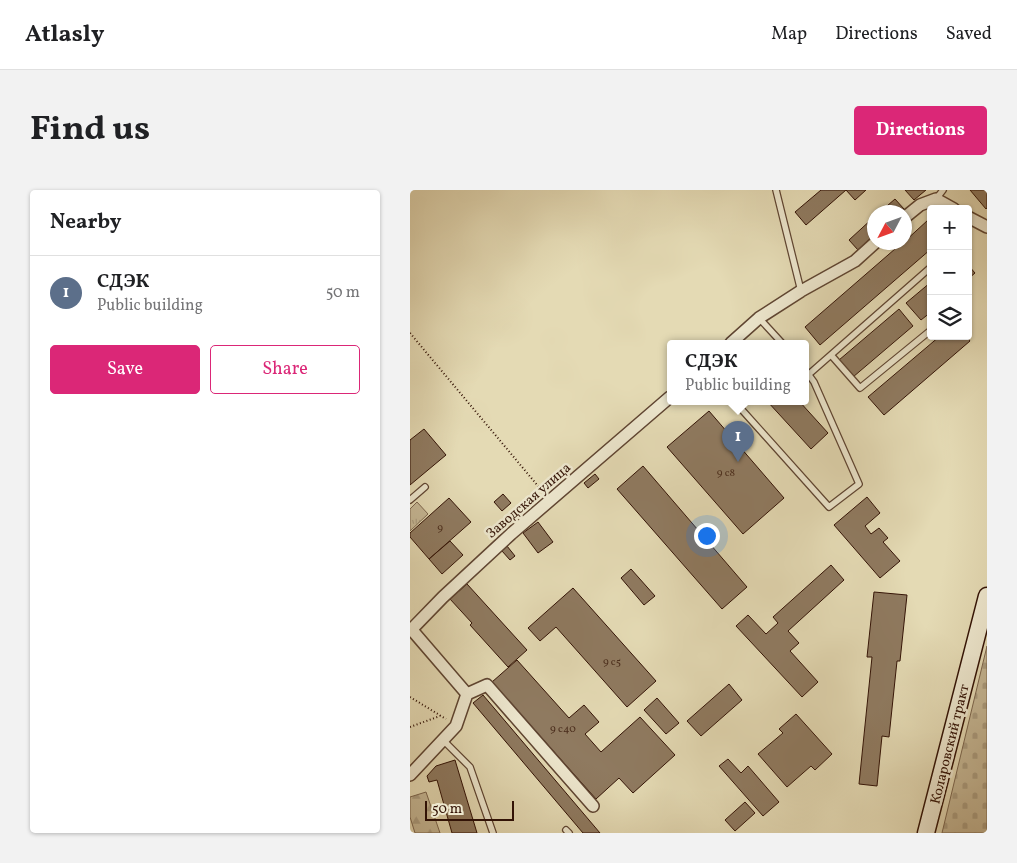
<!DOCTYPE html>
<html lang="en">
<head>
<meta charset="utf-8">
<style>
  :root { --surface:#fff; --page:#f2f2f2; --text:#202124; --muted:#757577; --line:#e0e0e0; --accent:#db2777 }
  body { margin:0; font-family:Vollkorn,serif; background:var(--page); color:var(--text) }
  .controls { position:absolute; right:15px; top:15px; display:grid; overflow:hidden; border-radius:5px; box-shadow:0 1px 4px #0004 }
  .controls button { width:45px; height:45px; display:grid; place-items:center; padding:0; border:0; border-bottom:1px solid var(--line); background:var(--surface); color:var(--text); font:25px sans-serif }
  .compass { position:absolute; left:457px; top:15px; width:45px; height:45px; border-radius:50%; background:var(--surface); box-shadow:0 1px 4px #0004; rotate:229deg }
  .scale { position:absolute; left:15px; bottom:12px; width:89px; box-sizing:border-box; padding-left:5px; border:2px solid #331306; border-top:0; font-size:14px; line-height:18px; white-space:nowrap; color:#331306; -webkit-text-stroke:4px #ede7ce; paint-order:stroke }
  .you { position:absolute; left:296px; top:345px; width:18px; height:18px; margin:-12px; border:4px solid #fff; border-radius:50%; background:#1a73e8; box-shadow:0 0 0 8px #1a73e833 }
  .badge { display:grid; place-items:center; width:32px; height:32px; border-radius:50%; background:var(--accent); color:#fff; font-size:16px; font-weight:700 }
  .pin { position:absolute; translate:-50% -41px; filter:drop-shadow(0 1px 2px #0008) }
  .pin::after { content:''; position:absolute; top:26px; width:18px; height:15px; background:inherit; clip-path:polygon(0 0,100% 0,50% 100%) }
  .popup { position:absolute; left:257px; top:150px; width:142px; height:65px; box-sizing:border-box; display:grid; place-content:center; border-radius:5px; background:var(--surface); filter:drop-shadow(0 1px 4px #0005); font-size:16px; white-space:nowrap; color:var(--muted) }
  .popup b { font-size:19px; color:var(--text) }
  .popup::after { content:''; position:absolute; left:50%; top:100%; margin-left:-10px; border:10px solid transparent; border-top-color:var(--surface) }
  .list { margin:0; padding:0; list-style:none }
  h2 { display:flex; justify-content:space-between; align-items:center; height:65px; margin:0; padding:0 20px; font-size:21px }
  h2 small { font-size:16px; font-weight:400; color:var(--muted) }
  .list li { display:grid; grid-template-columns:32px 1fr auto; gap:15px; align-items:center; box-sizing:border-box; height:75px; padding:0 20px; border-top:1px solid var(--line) }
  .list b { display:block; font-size:19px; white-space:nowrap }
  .list p { margin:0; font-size:16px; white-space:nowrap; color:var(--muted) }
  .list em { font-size:16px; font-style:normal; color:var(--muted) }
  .actions { display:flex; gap:10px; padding:15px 20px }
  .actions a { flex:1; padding:11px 0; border:1px solid var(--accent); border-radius:5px; text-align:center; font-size:18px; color:var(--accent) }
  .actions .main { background:var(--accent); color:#fff }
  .icon { flex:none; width:28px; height:28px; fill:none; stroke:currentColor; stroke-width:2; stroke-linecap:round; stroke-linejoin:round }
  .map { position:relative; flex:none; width:577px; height:643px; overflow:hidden; border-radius:5px }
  header { display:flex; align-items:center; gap:30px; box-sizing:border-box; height:70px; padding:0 25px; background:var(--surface); border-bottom:1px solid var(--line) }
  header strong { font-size:24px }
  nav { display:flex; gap:28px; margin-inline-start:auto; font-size:18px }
  .intro { display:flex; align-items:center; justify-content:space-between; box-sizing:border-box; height:120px; padding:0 30px }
  h1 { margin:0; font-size:35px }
  .button { padding:12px 22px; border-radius:5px; background:var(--accent); color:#fff; font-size:18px; font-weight:700 }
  main { display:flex; gap:30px; padding:0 30px }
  aside { flex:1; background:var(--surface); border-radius:5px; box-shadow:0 1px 4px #0004 }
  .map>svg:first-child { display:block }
</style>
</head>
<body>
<header>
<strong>Atlasly</strong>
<nav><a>Map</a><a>Directions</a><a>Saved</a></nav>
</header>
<div class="intro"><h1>Find us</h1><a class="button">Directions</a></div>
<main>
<aside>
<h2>Nearby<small></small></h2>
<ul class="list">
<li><span class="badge" style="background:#5c6f8a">1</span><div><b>СДЭК</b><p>Public building</p></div><em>50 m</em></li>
</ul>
<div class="actions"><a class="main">Save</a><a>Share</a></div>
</aside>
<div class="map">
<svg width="577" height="643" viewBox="0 0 577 643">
  <defs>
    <pattern id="grass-tufts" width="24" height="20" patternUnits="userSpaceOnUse" patternTransform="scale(1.25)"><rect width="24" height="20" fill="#c6b896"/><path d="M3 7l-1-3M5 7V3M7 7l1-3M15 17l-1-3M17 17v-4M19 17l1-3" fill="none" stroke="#ab9d80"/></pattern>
    <pattern id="forest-firs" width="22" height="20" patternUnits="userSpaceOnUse" patternTransform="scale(1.25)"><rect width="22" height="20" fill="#c6b896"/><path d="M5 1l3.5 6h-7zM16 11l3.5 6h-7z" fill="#ab9d80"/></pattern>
    <pattern id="cemetery-stones" width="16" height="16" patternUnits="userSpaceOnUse" patternTransform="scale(1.25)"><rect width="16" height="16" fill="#c6b896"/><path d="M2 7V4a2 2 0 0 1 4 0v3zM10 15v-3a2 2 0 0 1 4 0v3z" fill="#ab9d80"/></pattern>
  </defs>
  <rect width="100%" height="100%" fill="#e4dab4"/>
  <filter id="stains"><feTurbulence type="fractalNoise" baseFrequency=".004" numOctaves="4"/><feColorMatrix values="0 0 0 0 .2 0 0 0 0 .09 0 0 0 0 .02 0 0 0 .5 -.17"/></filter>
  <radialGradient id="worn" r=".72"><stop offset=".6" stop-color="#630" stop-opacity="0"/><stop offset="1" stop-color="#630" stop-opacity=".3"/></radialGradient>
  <path fill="url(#grass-tufts)" stroke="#7c664e" d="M7,312L18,324L0,341V319Z"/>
  <path fill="url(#forest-firs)" stroke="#7c664e" d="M16,602L30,643H5L0,627V607Z"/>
  <path fill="url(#cemetery-stones)" stroke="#7c664e" d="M577,456V643H532Z"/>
  <path fill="#8f7a60" stroke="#331306" d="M411,0H456L445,10L436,0L396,35L385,22Z
    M495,0H516L504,10Z
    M560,0H577V18L576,19Z
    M485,9L494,19L489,22H470Z
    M464,27V45L448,60L439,50Z
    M518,30L521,33V59L410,155L395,137L493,52H494Z
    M558,75L565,83L558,89Z
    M521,92V122L511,130L496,113Z
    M489,119L503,136L443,187L429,170Z
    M530,146H556L560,151L474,225L458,207Z
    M357,211H389L418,243L401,259Z
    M299,221L374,308L333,344L257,257Z
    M14,239L36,265L0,295V250Z
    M233,276L337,397L312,419L207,299Z
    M185,284L189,289L178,298L174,293Z
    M93,304L101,313L92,321L84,312Z
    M457,307L470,323L455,336L461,344L469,338L478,348L473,352L490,371L470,388L424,335Z
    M39,308L61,332L19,369L0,347V343Z
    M128,332L143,352L128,363L113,343Z
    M40,351L53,365L32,384L19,369Z
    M97,356L105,366L100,370L92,361Z
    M421,375L434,390L378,441L389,453L380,461L408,492L392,507L326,436L338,425L356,444L368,433L363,427Z
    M221,379L245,406L234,415L211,388Z
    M57,394L117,460L98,477L60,435L62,433L40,409Z
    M163,398L246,491L217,517L146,437L130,451L118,438Z
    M464,402L497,405L490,471H487L479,547L472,546L467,596L449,594L462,467H457Z
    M107,470L159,528L174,515L189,532L175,544L191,562L230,527L265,565L223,603L209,588L186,609L82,492Z
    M319,494L332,510L291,546L277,531Z
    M73,505L190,643H173L63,513Z
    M247,508L269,533L256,544L234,520Z
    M386,524L422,564L405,580L401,576L377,597L348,564L373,543L369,539Z
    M318,569L331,583L338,576L369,612L353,626L309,576Z
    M45,570L67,643H42L27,590L19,592L17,586L26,576Z
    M335,612L345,623L325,641L315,630Z"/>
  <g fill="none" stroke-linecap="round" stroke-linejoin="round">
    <defs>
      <path id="service" d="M366,0L391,101
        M526,9L533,0
        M349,128L372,153
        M421,165L450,198L521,140
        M398,185L521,77
        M324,211L419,317L449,294L404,192L396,181
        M0,310L15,297
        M33,550L60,577L83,643
        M156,640L159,643"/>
      <path id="minor" d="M558,27L577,37
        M494,28L510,15L526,9L544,19
        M321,153L349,128L391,101L445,71L466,52
        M0,441L33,407L101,344L260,207
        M57,504L77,495L183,616
        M0,585L46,536L57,504L2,440"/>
      <path id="secondary" d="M516,643L577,406"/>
    </defs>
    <use href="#service" stroke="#5f4532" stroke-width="8"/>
    <use href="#minor" stroke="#5f4532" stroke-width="14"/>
    <use href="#secondary" stroke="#331306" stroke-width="19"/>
    <path stroke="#331306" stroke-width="2" stroke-dasharray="1 2.5" stroke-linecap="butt" d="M0,143L133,302
      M0,507L36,529
      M0,537L30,526"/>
    <use href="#service" stroke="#ede7ce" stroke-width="5.5"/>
    <use href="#minor" stroke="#ede7ce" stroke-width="11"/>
    <use href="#secondary" stroke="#ede7ce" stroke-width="16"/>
  </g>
  <g text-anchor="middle" stroke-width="5" stroke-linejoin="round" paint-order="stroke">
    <g font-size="11" fill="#4a2d1c">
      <text x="316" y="286">9 с8</text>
      <text x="30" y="341">9</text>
      <text x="202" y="475">9 с5</text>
      <text x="153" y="542">9 с40</text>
    </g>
    <g font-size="14" fill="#331306" stroke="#ede7ce">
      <text transform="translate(118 310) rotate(-41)" y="5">Заводская улица</text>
      <text transform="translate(539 554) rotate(-76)" y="5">Коларовский тракт</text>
    </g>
  </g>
  <rect width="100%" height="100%" filter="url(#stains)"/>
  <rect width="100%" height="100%" fill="url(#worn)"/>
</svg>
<div class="controls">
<button>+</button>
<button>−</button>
<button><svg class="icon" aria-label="layers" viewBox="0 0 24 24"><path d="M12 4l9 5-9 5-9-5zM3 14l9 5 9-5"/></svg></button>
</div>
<svg class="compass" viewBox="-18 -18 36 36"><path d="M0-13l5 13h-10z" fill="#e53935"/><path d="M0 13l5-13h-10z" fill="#757577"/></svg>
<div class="scale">50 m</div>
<div class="you"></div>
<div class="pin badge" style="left:328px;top:272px;background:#5c6f8a">1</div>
<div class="popup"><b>СДЭК</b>Public building</div>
</div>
</main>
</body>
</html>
